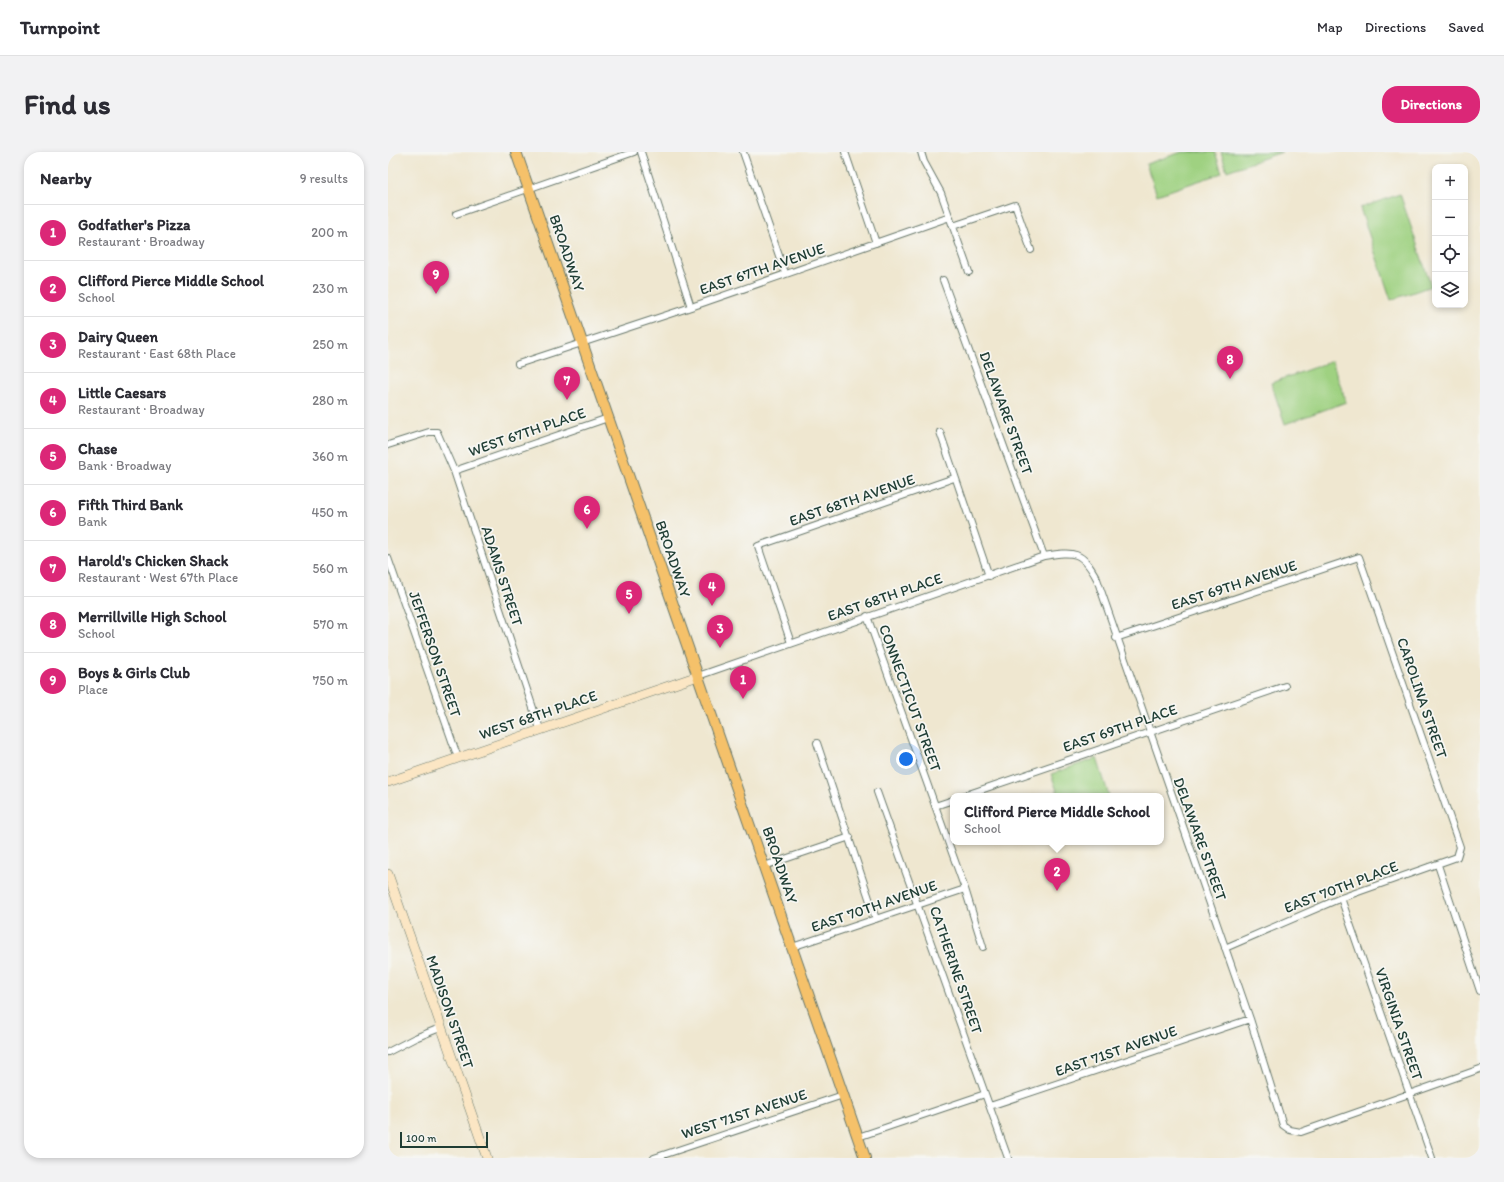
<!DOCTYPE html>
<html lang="en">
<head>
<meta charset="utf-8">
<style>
  :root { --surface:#fff; --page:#f2f2f3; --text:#2b2b33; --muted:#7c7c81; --line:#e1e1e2; --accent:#db2777 }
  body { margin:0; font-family:Itim,sans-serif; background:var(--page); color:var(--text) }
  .controls { position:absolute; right:12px; top:12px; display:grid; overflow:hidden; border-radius:8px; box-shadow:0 2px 6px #0003 }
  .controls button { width:36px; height:36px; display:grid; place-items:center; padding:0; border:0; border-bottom:1px solid var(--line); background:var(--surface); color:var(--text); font:20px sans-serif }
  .scale { position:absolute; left:12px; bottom:10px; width:88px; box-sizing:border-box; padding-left:4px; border:2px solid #1f3d34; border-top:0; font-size:11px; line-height:14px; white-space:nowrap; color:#1f3d34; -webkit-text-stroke:3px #f6f6f2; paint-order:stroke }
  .you { position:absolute; left:518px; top:607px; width:14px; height:14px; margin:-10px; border:3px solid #fff; border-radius:50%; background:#1a73e8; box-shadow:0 0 0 6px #1a73e833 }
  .badge { display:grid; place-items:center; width:26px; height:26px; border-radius:50%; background:var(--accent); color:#fff; font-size:13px; font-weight:700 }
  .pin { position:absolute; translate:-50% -33px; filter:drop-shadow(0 1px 2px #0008) }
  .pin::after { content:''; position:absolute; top:21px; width:14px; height:12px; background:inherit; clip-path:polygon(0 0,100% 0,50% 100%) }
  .popup { position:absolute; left:562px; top:641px; width:214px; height:52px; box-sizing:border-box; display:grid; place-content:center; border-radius:8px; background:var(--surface); filter:drop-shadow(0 1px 3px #0005); font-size:13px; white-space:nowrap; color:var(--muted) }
  .popup b { font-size:15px; color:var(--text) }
  .popup::after { content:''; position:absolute; left:50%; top:100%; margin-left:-8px; border:8px solid transparent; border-top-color:var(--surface) }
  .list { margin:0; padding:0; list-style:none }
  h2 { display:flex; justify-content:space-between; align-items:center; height:52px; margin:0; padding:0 16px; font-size:17px }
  h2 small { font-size:13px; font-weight:400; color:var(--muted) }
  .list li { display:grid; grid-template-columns:26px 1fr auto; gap:12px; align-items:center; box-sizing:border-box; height:56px; padding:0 16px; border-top:1px solid var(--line) }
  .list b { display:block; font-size:15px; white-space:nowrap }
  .list p { margin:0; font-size:13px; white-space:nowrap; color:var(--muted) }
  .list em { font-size:13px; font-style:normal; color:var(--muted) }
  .icon { flex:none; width:22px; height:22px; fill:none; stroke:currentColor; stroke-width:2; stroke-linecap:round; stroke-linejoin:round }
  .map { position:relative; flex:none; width:1092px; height:1006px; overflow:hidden; border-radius:16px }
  header { display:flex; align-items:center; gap:24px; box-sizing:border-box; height:56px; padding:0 20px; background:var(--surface); border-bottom:1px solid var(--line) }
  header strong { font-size:19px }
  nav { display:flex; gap:22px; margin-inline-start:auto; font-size:14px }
  .intro { display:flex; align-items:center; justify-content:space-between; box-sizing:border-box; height:96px; padding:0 24px }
  h1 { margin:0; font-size:28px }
  .button { padding:10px 18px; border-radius:16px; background:var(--accent); color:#fff; font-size:14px; font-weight:700 }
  main { display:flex; gap:24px; padding:0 24px }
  aside { flex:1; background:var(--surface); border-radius:16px; box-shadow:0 2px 6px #0003 }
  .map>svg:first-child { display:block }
</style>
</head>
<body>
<header>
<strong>Turnpoint</strong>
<nav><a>Map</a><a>Directions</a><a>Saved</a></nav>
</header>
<div class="intro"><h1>Find us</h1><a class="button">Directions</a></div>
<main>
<aside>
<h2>Nearby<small>9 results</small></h2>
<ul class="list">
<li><span class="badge">1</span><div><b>Godfather's Pizza</b><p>Restaurant · Broadway</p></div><em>200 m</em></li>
<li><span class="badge">2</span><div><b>Clifford Pierce Middle School</b><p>School</p></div><em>230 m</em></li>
<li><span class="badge">3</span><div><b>Dairy Queen</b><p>Restaurant · East 68th Place</p></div><em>250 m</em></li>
<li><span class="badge">4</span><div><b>Little Caesars</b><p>Restaurant · Broadway</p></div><em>280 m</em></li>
<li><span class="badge">5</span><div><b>Chase</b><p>Bank · Broadway</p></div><em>360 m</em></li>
<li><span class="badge">6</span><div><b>Fifth Third Bank</b><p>Bank</p></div><em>450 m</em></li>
<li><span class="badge">7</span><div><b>Harold's Chicken Shack</b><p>Restaurant · West 67th Place</p></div><em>560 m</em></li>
<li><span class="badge">8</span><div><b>Merrillville High School</b><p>School</p></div><em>570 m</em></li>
<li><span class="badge">9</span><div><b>Boys &amp; Girls Club</b><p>Place</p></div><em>750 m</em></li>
</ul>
</aside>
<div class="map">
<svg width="1092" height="1006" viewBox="0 0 1092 1006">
  <rect width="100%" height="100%" fill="#f6f6f2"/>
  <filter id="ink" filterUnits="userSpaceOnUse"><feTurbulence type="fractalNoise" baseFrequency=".025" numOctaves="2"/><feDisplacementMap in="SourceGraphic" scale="8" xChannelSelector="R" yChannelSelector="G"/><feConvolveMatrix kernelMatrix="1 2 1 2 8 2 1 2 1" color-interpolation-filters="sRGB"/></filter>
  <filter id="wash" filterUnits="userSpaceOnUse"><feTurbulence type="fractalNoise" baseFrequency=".012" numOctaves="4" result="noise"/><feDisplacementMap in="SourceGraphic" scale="16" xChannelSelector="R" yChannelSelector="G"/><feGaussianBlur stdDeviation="0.9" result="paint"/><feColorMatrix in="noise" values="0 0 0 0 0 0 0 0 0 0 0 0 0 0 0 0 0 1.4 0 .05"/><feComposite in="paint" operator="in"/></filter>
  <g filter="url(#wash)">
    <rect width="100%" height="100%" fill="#efe7d0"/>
    <path fill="#9fd181" stroke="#5f875a" d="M794,0H827L834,21L769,43L758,12Z
      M833,0H894L839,19Z
      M1012,42L1043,134L1003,148L972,56Z
      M944,209L958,250L897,272L883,231Z
      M709,606L721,644H671L663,622Z"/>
  </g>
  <g filter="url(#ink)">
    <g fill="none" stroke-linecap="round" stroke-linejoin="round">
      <defs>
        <path id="street" d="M253,0L303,155
          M355,0L397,121
          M457,0L488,91
          M533,0L536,10L553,41L581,120
          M68,62L246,0
          M565,74L627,53L643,98
          M555,128L656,404
          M130,212L303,155L562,65
          M552,280L601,424
          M0,293L41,280H49L66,319L152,577
          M66,319L220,266
          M0,406L70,606
          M479,464L577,737L595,795
          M728,486L971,405L1072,695L1069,705L953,746L837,796
          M403,491L370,394L566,326
          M310,524L656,404C687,399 694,399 709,427L862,867L895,973L902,978L913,980L1092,917
          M429,591L488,767
          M489,640L620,1006
          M575,644L897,534
          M547,654L565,648
          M1050,713L1092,839
          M376,714L462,685
          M953,746L1044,1006
          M404,795L577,737
          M0,900L27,886L52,876
          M602,954L862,867
          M470,985L597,942
          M266,1006L455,943"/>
        <path id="secondary" d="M0,630L310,524
          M0,722L99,1006"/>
        <path id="primary" d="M128,0L477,1006"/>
      </defs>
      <use href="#street" stroke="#68786b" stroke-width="8"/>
      <use href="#secondary" stroke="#68786b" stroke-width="10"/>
      <use href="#primary" stroke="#68786b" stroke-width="12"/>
      <use href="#street" stroke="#fff" stroke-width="6"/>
      <use href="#secondary" stroke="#fbe6c4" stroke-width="9"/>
      <use href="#primary" stroke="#f5c16b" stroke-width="10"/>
    </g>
  </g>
  <g text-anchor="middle" stroke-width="3.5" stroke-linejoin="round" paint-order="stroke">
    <g font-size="15" fill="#1f3d34" stroke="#f6f6f2">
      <text transform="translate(179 101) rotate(71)" y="5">BROADWAY</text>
      <text transform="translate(374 117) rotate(-19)" y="5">EAST 67TH AVENUE</text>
      <text transform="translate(618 261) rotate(70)" y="5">DELAWARE STREET</text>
      <text transform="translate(139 280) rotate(-19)" y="5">WEST 67TH PLACE</text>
      <text transform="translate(464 348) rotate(-19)" y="5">EAST 68TH AVENUE</text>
      <text transform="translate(285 407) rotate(71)" y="5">BROADWAY</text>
      <text transform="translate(114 424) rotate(72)" y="5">ADAMS STREET</text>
      <text transform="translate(846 433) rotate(-18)" y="5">EAST 69TH AVENUE</text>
      <text transform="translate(497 445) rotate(-19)" y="5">EAST 68TH PLACE</text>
      <text transform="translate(47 502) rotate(71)" y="5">JEFFERSON STREET</text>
      <text transform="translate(522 546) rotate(70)" y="5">CONNECTICUT STREET</text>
      <text transform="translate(1034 546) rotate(71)" y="5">CAROLINA STREET</text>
      <text transform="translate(150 563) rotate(-19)" y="5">WEST 68TH PLACE</text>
      <text transform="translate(732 576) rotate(-19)" y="5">EAST 69TH PLACE</text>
      <text transform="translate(812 687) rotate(70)" y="5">DELAWARE STREET</text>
      <text transform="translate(392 713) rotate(71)" y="5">BROADWAY</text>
      <text transform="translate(953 735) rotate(-21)" y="5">EAST 70TH PLACE</text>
      <text transform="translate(486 754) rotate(-19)" y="5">EAST 70TH AVENUE</text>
      <text transform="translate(568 818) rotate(71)" y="5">CATHERINE STREET</text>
      <text transform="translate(62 860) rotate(71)" y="5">MADISON STREET</text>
      <text transform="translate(1011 872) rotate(71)" y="5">VIRGINIA STREET</text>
      <text transform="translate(728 899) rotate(-19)" y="5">EAST 71ST AVENUE</text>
      <text transform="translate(356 962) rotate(-18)" y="5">WEST 71ST AVENUE</text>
    </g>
  </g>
</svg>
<div class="controls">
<button>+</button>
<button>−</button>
<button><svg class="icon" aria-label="locate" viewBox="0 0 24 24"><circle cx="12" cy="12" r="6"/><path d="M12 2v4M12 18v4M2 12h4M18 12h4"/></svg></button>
<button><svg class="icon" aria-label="layers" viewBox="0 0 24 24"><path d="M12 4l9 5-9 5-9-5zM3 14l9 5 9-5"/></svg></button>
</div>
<div class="scale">100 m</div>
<div class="you"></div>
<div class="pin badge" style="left:355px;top:547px">1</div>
<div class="pin badge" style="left:669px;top:739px">2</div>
<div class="popup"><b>Clifford Pierce Middle School</b>School</div>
<div class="pin badge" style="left:332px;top:496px">3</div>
<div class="pin badge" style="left:324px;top:454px">4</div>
<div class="pin badge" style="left:241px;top:462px">5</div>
<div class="pin badge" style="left:199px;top:377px">6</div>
<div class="pin badge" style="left:179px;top:248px">7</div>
<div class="pin badge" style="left:842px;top:227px">8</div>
<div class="pin badge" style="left:48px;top:142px">9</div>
</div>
</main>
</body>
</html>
